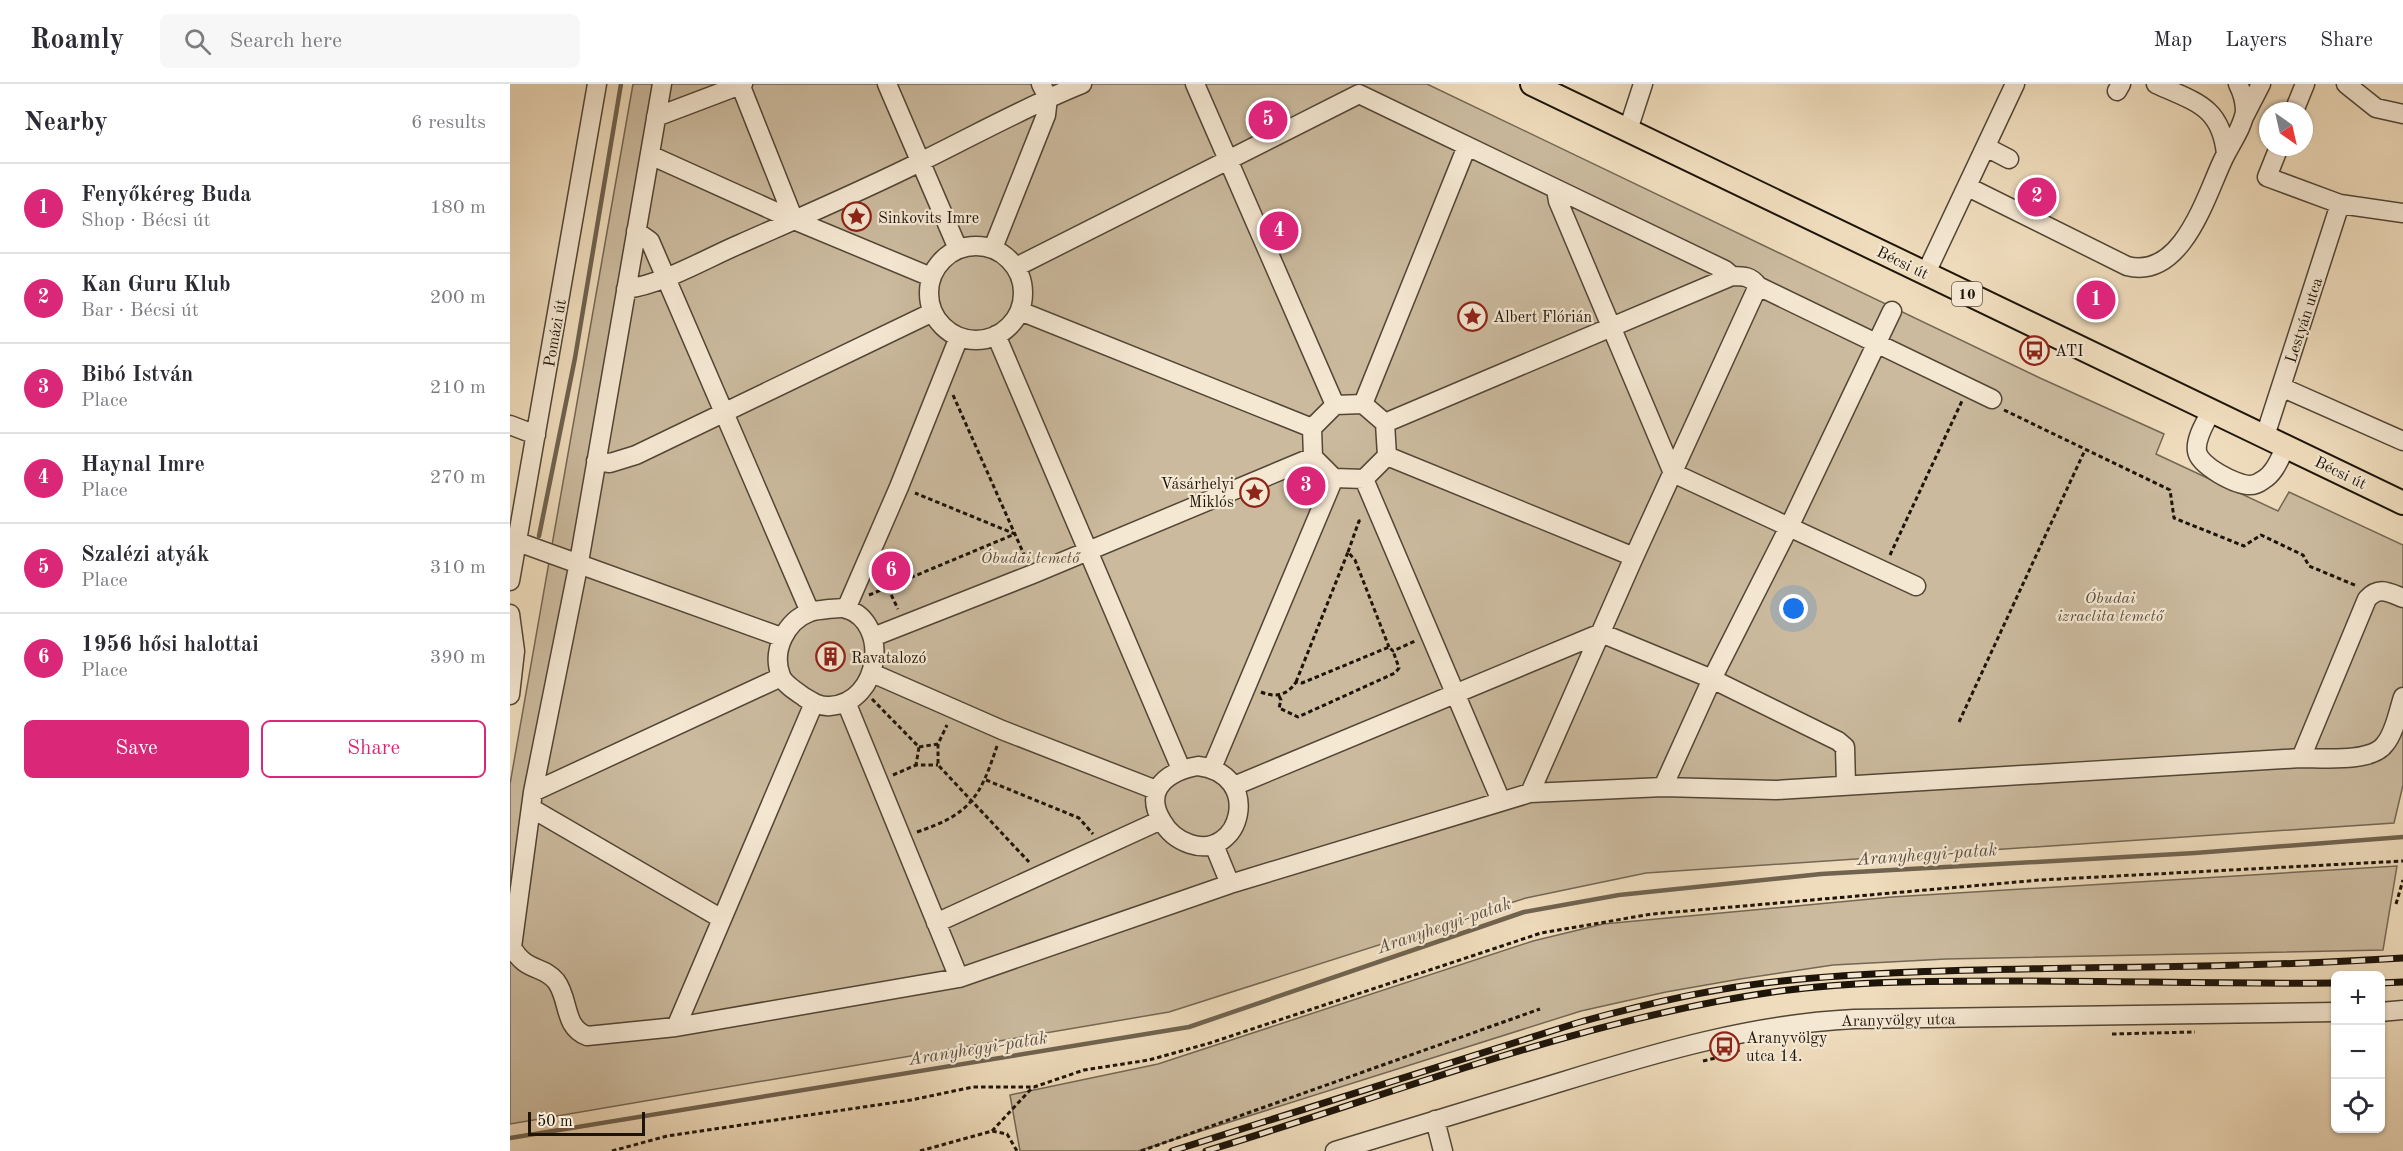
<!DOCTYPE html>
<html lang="en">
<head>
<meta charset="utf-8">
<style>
  :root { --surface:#fff; --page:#f7f7f7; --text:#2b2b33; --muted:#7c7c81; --line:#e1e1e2; --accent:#db2777 }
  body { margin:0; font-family:"Old Standard TT",serif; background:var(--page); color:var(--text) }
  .controls { position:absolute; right:18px; bottom:18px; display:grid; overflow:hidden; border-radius:9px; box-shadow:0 2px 4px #0004 }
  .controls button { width:54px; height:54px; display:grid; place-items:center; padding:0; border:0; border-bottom:2px solid var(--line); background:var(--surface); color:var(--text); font:30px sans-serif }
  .compass { position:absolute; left:1749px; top:18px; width:54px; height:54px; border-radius:50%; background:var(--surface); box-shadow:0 2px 4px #0004; rotate:146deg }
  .scale { position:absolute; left:18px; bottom:15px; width:117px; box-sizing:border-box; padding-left:6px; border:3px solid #1d1409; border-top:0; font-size:16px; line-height:21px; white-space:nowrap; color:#1d1409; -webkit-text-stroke:4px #f5e8d3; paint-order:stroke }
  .you { position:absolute; left:1284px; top:525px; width:21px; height:21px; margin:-15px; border:4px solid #fff; border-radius:50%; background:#1a73e8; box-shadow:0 0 0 9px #1a73e833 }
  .badge { display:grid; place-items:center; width:39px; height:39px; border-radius:50%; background:var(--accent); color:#fff; font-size:20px; font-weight:700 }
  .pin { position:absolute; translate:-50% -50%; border:3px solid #fff; box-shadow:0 2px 6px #0006 }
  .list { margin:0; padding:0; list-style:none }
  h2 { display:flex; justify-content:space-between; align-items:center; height:78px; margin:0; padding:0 24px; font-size:26px }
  h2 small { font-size:20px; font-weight:400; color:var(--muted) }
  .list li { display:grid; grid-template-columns:39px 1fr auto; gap:18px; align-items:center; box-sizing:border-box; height:90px; padding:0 24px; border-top:2px solid var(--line) }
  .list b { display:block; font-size:22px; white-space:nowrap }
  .list p { margin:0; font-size:20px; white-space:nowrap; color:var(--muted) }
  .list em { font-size:20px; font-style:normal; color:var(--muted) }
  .actions { display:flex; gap:12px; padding:18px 24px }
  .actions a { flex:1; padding:14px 0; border:2px solid var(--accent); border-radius:9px; text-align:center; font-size:21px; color:var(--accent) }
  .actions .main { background:var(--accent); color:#fff }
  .icon { flex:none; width:33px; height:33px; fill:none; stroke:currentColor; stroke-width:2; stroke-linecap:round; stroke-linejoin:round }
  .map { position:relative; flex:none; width:1893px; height:1067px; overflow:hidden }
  header { display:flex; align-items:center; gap:36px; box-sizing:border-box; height:84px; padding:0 30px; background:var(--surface); border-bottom:2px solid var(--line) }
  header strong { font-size:28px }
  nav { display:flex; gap:33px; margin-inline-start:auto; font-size:21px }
  .search { width:420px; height:54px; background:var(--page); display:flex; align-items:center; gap:15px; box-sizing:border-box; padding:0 21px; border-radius:9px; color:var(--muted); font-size:22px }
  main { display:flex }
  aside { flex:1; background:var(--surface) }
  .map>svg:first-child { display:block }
</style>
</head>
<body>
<header>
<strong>Roamly</strong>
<div class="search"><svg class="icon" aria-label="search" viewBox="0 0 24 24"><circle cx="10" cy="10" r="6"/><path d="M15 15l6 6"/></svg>Search here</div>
<nav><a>Map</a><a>Layers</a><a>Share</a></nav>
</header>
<main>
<aside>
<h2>Nearby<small>6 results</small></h2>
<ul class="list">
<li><span class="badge">1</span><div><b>Fenyőkéreg Buda</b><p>Shop · Bécsi út</p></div><em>180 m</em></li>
<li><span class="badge">2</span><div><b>Kan Guru Klub</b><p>Bar · Bécsi út</p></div><em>200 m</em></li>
<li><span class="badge">3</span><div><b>Bibó István</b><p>Place</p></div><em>210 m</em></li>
<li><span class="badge">4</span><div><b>Haynal Imre</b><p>Place</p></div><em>270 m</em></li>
<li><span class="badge">5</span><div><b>Szalézi atyák</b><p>Place</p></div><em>310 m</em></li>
<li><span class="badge">6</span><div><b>1956 hősi halottai</b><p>Place</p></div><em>390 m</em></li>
</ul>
<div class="actions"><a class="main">Save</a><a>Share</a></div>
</aside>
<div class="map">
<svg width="1893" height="1067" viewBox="0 0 1893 1067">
  <rect width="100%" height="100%" fill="#efdcbc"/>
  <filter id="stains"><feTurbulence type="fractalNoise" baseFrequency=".00333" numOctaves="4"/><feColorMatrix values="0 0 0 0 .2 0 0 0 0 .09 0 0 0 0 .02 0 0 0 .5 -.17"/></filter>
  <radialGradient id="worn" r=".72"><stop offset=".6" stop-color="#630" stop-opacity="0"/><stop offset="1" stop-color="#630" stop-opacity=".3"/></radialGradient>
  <path fill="#cbba9e" stroke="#746754" stroke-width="1.5" d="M123,0H917L1530,294L1654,350L1646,370L1768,427L1779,408L1893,461V701L1884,739L1136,789L1016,814L659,928L0,1040V700Z
    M1887,782L1873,866L1436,875L1323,881L1230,895L1156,908L1071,927L628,1067H510L500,1011L648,980L1023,857L1093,840L1382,813Z"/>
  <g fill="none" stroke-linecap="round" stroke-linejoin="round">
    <path stroke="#706350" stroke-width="4.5" d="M29,452L65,274L111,0
      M0,1054L679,943L1014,828L1109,811L1311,790L1685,769L1893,753"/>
    <defs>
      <path id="minor" d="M152,0L69,478L23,708L2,863C15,888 33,881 46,897C60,916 53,943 77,952L166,943L449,894L720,800L1020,709L1153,703L1266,706L1791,674C1812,674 1862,679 1875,660C1885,648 1888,628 1893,613
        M230,0L284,136
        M377,0L448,165
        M685,0L825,321
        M1646,0C1685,18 1711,22 1716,70
        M1836,0L1866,24L1893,30
        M1607,7L1611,0
        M1784,27L1795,0
        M146,33L233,0
        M1734,33L1751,0
        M1118,46L1133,0
        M1476,63L1499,75
        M1769,63L1757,93L1830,120L1893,129
        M140,71L284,136L421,193
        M1458,103L1617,182C1671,196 1695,115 1712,78C1719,62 1733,44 1735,27C1735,17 1732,8 1728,0
        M1046,105L1048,117L1163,389L1406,502
        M126,147L140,157L300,528
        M419 209a47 47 0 1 1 94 0a47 47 0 1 1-94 0Z
        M483,164L536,31L538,14L531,0
        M506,183L849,10L1215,186L1222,192C1233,192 1241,192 1248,202L1482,315
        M1416,189L1505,0
        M116,205C151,201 197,174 230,160C291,133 352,107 412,77C465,51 517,22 572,0
        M510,227L802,344
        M486,251L671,685
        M1771,303L1893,357
        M853,320L957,62
        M853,320L875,339L877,372L854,395L824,394L803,373L802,344L825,321Z
        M1701,327C1696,338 1685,354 1687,367C1689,382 1726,401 1740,401C1744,401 1749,399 1753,396C1765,389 1770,374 1776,362
        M875,339L1222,192
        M0,341L26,351
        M1755,352L1830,120
        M877,372L1124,473
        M86,377L100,379L126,371L423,228
        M854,395L991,717
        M8,458L271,553
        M0,497L87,0
        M318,525C323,525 332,523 337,525C380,539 371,619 320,622C310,623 302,618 294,613C287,608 274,600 271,592C261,567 276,537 300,528C305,526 313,526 318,525Z
        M336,525L389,403L449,253
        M0,530L5,567L0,611
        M363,553L523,490L803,373
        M362,589L492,646L646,706
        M336,618L449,894
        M1791,674L1857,515C1869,502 1878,508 1893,514
        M688,682C754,690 731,777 680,760C668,756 658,748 652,737C632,705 659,687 688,682Z
        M702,684L824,394
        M724,702L1091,549L1202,595L1328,657L1335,663L1336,701
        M1153,703L1202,595L1279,443L1382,227
        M23,708L271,593
        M1020,709L1124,473L1248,202
        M21,724L212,835
        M704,761L720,800
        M426,839L651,736
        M1870,928L1893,926
        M166,943L304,619
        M925,1036L933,1067
        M825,1067C900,1044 976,1021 1051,998C1148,968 1243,940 1344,935L1826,928"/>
      <path id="major" d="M1022,0L1893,419"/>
    </defs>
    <use href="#minor" stroke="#524636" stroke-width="21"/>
    <use href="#major" stroke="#1d1409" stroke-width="26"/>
    <path stroke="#1d1409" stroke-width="3" stroke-dasharray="4.5 3" stroke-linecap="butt" d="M443,311L516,475
      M1494,326L1660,406L1664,434L1734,462L1751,451L1793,471L1799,482L1847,502
      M838,468L849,437L853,436
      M1380,471L1452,317
      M378,504L388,525
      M359,511L505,450L405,409
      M786,598L838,468L845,476L879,563
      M751,608C765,614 778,611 786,598L792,599L879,563L883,567L905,557
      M769,612L771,616L769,624L788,633L885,589L889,584L883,567
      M362,615L409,663L406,681
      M1449,638L1575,366
      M428,660V681L519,778
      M409,663L428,660L437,641
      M383,691L406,681H428
      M476,696L569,734L583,750
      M407,748C461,730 470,713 487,662
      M1886,820L1893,796
      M1602,950L1685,948
      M1193,977L1227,969L1229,966
      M482,1047L522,1004
      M102,1067L157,1052L401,1016L463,1003H524L574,986L639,976L700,959L1031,849L1142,830L1530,796L1893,777
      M410,1067L482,1047L497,1050L507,1067
      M631,1067L1030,925"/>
    <use href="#minor" stroke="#f5e8d3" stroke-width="18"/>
    <use href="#major" stroke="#efdcbc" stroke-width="22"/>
    <defs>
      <path id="rail" d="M1870,899L1893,898
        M662,1067L1067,939C1134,920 1203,904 1272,897C1369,887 1468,886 1566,884C1675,883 1784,881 1893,874
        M696,1067C886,1009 1072,935 1270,907C1346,897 1425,897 1501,897C1609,897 1717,900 1826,899"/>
    </defs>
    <use href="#rail" stroke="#1d1409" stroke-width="7"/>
    <use href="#rail" stroke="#f5e8d3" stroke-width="4.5" stroke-dasharray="14" stroke-linecap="butt"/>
  </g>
  <defs>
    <symbol id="sight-ring" viewBox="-11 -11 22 22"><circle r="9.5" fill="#f5e8d3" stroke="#8f2418" stroke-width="1.5"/><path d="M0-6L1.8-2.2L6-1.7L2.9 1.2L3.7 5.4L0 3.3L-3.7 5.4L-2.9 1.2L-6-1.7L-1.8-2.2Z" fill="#8f2418"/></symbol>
    <symbol id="bus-ring" viewBox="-11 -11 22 22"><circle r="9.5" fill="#f5e8d3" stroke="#8f2418" stroke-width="1.5"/><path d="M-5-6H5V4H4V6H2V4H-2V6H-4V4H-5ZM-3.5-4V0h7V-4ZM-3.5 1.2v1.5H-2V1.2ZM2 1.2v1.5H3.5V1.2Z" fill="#8f2418"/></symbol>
    <symbol id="building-ring" viewBox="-11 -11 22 22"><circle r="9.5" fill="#f5e8d3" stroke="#8f2418" stroke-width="1.5"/><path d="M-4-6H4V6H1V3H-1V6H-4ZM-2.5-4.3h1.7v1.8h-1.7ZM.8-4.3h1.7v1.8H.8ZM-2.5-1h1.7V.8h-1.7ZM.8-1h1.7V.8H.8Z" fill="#8f2418"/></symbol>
  </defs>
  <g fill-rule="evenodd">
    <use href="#sight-ring" x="330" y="116" width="33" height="33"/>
    <use href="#sight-ring" x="946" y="216" width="33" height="33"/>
    <use href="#bus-ring" x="1508" y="250" width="33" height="33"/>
    <use href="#sight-ring" x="728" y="392" width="33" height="33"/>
    <use href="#building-ring" x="304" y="556" width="33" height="33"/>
    <use href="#bus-ring" x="1198" y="946" width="33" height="33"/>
  </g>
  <g text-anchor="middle" stroke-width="4.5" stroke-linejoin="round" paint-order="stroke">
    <rect fill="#f5e8d3" stroke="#5e5446" stroke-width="1.5" x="1442" y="198" width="30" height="24" rx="4.5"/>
    <g font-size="15" font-weight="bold" fill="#1d1409">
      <text x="1457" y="215">10</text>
    </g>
    <g font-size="16" fill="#1d1409" stroke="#f5e8d3" text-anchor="start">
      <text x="368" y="139">Sinkovits Imre</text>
      <text x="983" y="238">Albert Flórián</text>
      <text x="1545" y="272">ATI</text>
      <text x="724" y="405" text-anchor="end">Vásárhelyi<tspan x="724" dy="18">Miklós</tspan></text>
      <text x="341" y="579">Ravatalozó</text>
      <text x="1236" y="959">Aranyvölgy<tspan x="1236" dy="18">utca 14.</tspan></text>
    </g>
    <g font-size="16" fill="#1d1409" stroke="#f5e8d3">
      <text transform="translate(1393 178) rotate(26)" y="6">Bécsi út</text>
      <text transform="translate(1793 236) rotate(-72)" y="6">Lestyán utca</text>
      <text transform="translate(44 249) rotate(-80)" y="6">Pomázi út</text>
      <text transform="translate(1831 388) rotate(26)" y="6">Bécsi út</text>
      <text transform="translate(1388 935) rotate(-1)" y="6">Aranyvölgy utca</text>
    </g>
    <g font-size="16" font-style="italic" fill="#5a4e3d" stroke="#f5e8d3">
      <text x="520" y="479">Óbudai temető</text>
      <text x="1600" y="519">Óbudai<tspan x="1600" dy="18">izraelita temető</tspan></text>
    </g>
    <g font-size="18" font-style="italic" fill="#5c4f3e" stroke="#f5e8d3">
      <text transform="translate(1417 770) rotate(-4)" y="6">Aranyhegyi-patak</text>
      <text transform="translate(934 841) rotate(-19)" y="6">Aranyhegyi-patak</text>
      <text transform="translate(468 964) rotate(-9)" y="6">Aranyhegyi-patak</text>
    </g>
  </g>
  <rect width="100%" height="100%" filter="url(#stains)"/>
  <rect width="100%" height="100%" fill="url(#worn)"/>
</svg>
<div class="controls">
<button>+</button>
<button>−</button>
<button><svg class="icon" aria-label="locate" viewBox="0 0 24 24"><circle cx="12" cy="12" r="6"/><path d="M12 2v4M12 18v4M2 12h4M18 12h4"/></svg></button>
</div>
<svg class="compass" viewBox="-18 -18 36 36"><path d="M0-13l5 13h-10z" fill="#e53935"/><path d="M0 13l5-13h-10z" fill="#7c7c81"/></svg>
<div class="scale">50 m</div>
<div class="you"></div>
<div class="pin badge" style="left:1586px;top:216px">1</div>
<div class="pin badge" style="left:1527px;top:113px">2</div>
<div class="pin badge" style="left:796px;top:402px">3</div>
<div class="pin badge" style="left:769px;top:147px">4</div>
<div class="pin badge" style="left:758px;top:36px">5</div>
<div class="pin badge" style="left:381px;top:487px">6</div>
</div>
</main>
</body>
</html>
